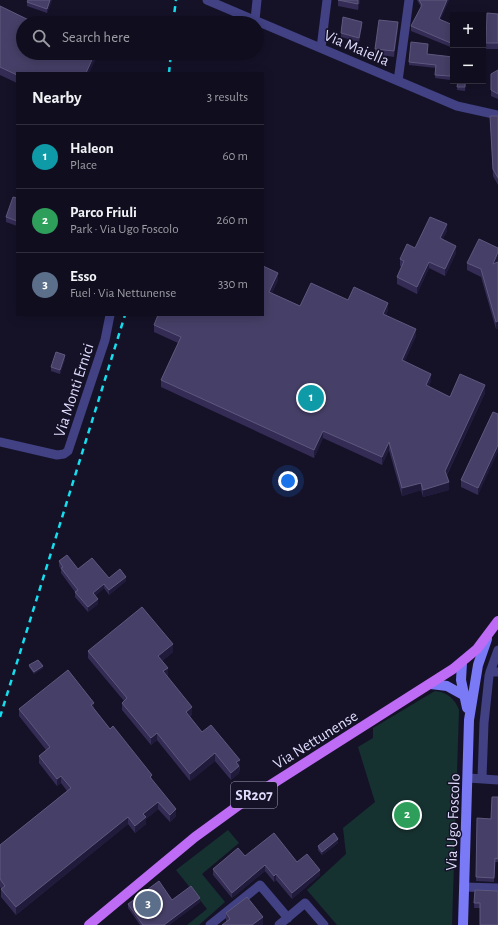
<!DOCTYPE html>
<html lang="en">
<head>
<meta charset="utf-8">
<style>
  :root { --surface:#100e1e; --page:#1e1c2b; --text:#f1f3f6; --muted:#9c9ca4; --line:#302e3c; --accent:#db2777 }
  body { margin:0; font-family:"Alegreya Sans",sans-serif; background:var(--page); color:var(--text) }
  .controls { position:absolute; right:12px; top:12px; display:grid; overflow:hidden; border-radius:0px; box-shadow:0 2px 10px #0003 }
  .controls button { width:36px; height:36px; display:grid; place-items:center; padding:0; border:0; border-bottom:1px solid var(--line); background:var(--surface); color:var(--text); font:20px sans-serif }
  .you { position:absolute; left:288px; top:481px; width:14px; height:14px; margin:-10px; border:3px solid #fff; border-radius:50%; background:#1a73e8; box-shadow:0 0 0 6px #1a73e833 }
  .badge { display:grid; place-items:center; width:26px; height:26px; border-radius:50%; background:var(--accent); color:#fff; font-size:13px; font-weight:700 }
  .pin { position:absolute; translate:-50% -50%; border:2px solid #fff; box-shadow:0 1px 4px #0006 }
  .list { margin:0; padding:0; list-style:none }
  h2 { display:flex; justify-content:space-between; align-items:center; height:52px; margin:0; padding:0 16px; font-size:17px }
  h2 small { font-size:13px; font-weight:400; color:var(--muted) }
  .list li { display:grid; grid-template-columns:26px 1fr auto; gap:12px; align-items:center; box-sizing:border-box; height:64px; padding:0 16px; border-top:1px solid var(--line) }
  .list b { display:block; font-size:15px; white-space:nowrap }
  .list p { margin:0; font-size:13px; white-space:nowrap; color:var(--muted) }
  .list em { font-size:13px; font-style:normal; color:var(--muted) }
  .icon { flex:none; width:22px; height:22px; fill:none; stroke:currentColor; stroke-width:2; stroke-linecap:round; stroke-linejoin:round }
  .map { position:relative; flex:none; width:498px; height:925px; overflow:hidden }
  .search { position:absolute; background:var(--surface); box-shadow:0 2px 10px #0003; left:16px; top:16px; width:248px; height:44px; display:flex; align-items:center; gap:10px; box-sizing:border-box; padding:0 14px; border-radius:22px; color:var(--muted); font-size:15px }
  .panel { position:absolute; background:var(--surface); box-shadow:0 2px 10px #0003; left:16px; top:72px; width:248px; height:244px; border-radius:0px }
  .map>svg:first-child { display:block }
</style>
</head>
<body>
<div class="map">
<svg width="498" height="925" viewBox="0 0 498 925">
  <rect width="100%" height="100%" fill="#151228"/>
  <path fill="#163230" d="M435,691C447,692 455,699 459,710L452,925H337L307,890L346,854L343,828L375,802L358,747L373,738V728Z
    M228,830L239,843L202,874L225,902L199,925H187L207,909L176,870Z"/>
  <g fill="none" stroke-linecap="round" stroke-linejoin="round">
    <path stroke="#414184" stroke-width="9" d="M207,0L457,106L498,115
      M255,20L257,0
      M321,48L327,0
      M398,81L409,0
      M0,442L57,455L64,454L68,451L105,340L110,315
      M490,672L498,650
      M468,778L498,780
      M482,778L484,723L489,676L490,672H498
      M464,887L498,888
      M210,925L260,885L288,918
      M279,925L305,903L324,925"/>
    <path stroke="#7a79f6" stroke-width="10" d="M462,663L461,680L467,708
      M431,684L447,686L465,696
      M463,925L469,720L478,665L487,639"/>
    <path stroke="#be6bf5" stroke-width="10" d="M89,925L195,837L239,805L453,669L477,649L498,621"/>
    <path stroke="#15deef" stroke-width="2.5" stroke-dasharray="6 5" stroke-linecap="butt" d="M173,23L176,0
      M169,73L171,53
      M0,717L125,315"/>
  </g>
  <path fill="#342c55" d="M28,0H52L47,13L27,6V2Z
    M338,0H360L358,10L338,6Z
    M417,0H449L440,20L453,25V48L411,31V26L421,7Z
    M0,6L96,53V59L17,73V83L0,75Z
    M487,13L498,14V49H486Z
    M362,26L359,42L341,37V33Z
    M398,28L394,57L375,54V49Z
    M428,47L427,54L453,61L450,80L435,78L436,68L409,65V62Z
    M498,70V99L491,96V74Z
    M458,81H466L465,91L457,90Z
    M490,116H498V185L493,176Z
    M17,198V226L6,222V217Z
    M447,231L442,240L456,253L445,276L429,268L417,294L397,284V277L402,267L400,266V259L415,248Z
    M498,248V260L497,263L496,329L481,277L467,270V263Z
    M263,266L278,280L272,293L300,306L348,300L388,310L386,315L416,336L404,362L431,381L428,387L450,397L485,393L447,475L449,490L423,497L421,490L402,496L389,450L382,465L323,438L314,458L161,387V380L178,343L154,332V325L263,315Z
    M65,359L60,374L51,371V367Z
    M493,412L478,495L461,487V480Z
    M59,561L78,569L109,578L126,581L109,595L104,588L95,596L98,604L88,612L75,597V592L61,573V569L59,566Z
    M88,651L173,652L162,661L168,675L167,676L192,714L190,717L202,732L240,767L239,773L231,780L215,761L190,781L157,740L151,745L122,710V703L124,701L88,658Z
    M29,665L43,668L34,674L29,667Z
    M19,709H94L152,781L176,816L170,822L158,809L146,819V824L135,833L128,824L16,915L1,897V889H2L0,887V845L67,791L61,783L57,786L39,763V756L46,750L19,716Z
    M498,797V862H495L494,882L476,881L477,818L491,819Z
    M338,843L322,855L318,850V846Z
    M245,856L297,862L320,875L292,899L276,880L274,882L265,871L232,898L213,875V869Z
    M475,890L498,891L480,908H474Z
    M172,900L200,902L169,925H140L128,908V904Z
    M226,913L263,924L262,925H222L226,922Z"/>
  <path fill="#201a3b" d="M50,0H52L47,13V9Z
    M358,0H360L358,10Z
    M447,0H449L439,24V19Z
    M398,22V28L394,57V51Z
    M95,53H96V59L89,73H86Z
    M447,224V231L440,245V238Z
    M456,246V253L445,276V269Z
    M498,252V260L493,271V264Z
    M429,262V268L417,294V287Z
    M278,273V280L269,299V292Z
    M388,303V310L383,321V314Z
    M498,321V329H496V322Z
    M416,329V336L402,368V360Z
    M65,355V359L60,374V370Z
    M431,374V381L426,393V385Z
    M485,385V393L445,478V471Z
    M323,431V438L314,458V450Z
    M389,442V450L382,465V457Z
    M498,445V452L478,495V488Z
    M449,482V490L423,497V490Z
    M421,483V490L402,496V488Z
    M126,577V581L109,595V590Z
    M104,584V588L93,598V593Z
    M98,599V604L88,612V607Z
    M173,644V652L158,664V656Z
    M43,666V668L34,674V672Z
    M168,668V675L163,679V671Z
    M94,703V710L91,705Z
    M192,707V714L186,720V712Z
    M157,733V740L151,745V738Z
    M215,753V761L190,781V774Z
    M240,760L239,773L231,780V773L236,762Z
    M152,775V783L150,777Z
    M61,776V783L57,786V779Z
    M158,802V809L146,819V824L135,833V826L143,814Z
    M176,809V816L170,822V815Z
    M128,817V824L16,915V907Z
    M338,839V843L322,855V852Z
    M265,865V871L232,898V893Z
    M320,870V875L292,899V893Z
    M276,874V880L274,882V876Z
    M200,898V902L169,925H164Z
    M263,917V924L262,925H252Z"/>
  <path fill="#463f67" stroke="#5e587e" d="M28,0H50L47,9L27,2Z
    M338,0H358V4Z
    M419,0H447L439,19L453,25V44L411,26L422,5Z
    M0,6L35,23H23V53H95L86,73H17V75L0,67Z
    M487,13L498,14V43H486Z
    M343,17L362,22L359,38L341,33Z
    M379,20L398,22L394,51L375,49Z
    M411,42L428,44L427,54L453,57L450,76L435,75L436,65L409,62Z
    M498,70V94L491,90V74Z
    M458,81H465V87H457Z
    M490,116H498V178L493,169Z
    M13,197L17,198V221L6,217Z
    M430,217L447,224L440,238L456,246L445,269L429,262L417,287L397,277L404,261L400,259L407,244L415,248Z
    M479,239L498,248V252L493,264L498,262V321L496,322L481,269L467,263Z
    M263,266L278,273L269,292L300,306L311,283L348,300L354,287L388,303L383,314L416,329L402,360L431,374L426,385L450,397L460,374L485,385L445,471L449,482L423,490L421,483L402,488L389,442L382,457L323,431L314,450L161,380L181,337L154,325L158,315H263Z
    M56,352L65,355L60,370L51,367Z
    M493,412L498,414V445L478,488L461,480Z
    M67,555L78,569L92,558L109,578L120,569L126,577L109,590L104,584L93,593L98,599L88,607L75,592L78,590L61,568L63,567L59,561Z
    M142,607L173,644L158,656L168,668L163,671L192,707L186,712L202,732L211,725L240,760L236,762L239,766L231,773L215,753L190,774L157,733L151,738L122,703L127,698L88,651Z
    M38,660L43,666L34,672L29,665Z
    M68,670L94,703L91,705L110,729L113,726L152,775L150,777L176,809L170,815L158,802L143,814L146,817L135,826L128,817L16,907L1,889L5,886L0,879V845L71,788L61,776L57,779L39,756L50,747L19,709Z
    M492,797H498V859L495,858L494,878L476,877L477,818L491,819Z
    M274,833L297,862L307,854L320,870L292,893L276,874L274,876L265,865L232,893L213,869L238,848L245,856Z
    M334,833L338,839L322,852L318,846Z
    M159,881L172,900L191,886L200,898L164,925H143L128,904Z
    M475,890L498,891V925H480V903H474Z
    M247,897L263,917L252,925H222L230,919L226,913Z"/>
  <g text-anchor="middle" stroke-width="3" stroke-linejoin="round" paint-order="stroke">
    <rect fill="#151228" stroke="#a29fbd" stroke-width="1" x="231" y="782" width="46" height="26" rx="3"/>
    <g font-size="15" font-weight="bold" fill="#dfdcfd">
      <text x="254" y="800">SR207</text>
    </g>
    <g font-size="16" fill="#dfdcfd" stroke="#151228">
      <text transform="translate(357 47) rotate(23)" y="6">Via Maiella</text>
      <text transform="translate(73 390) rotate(-72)" y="6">Via Monti Ernici</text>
      <text transform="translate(315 739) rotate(-32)" y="6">Via Nettunense</text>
      <text transform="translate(452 822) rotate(-88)" y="6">Via Ugo Foscolo</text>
    </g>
  </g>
</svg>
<div class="controls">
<button>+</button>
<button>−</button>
</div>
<div class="you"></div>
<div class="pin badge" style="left:311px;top:398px;background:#0f9aa8">1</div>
<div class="pin badge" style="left:407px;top:815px;background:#2e9e5b">2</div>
<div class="pin badge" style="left:148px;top:904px;background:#5c6f8a">3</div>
<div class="search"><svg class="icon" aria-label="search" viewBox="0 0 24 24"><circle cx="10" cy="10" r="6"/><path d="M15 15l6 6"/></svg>Search here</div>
<section class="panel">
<h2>Nearby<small>3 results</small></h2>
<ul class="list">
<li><span class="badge" style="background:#0f9aa8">1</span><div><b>Haleon</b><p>Place</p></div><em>60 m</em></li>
<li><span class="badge" style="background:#2e9e5b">2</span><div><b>Parco Friuli</b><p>Park · Via Ugo Foscolo</p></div><em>260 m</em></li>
<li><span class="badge" style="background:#5c6f8a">3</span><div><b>Esso</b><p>Fuel · Via Nettunense</p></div><em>330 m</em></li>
</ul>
</section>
</div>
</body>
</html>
